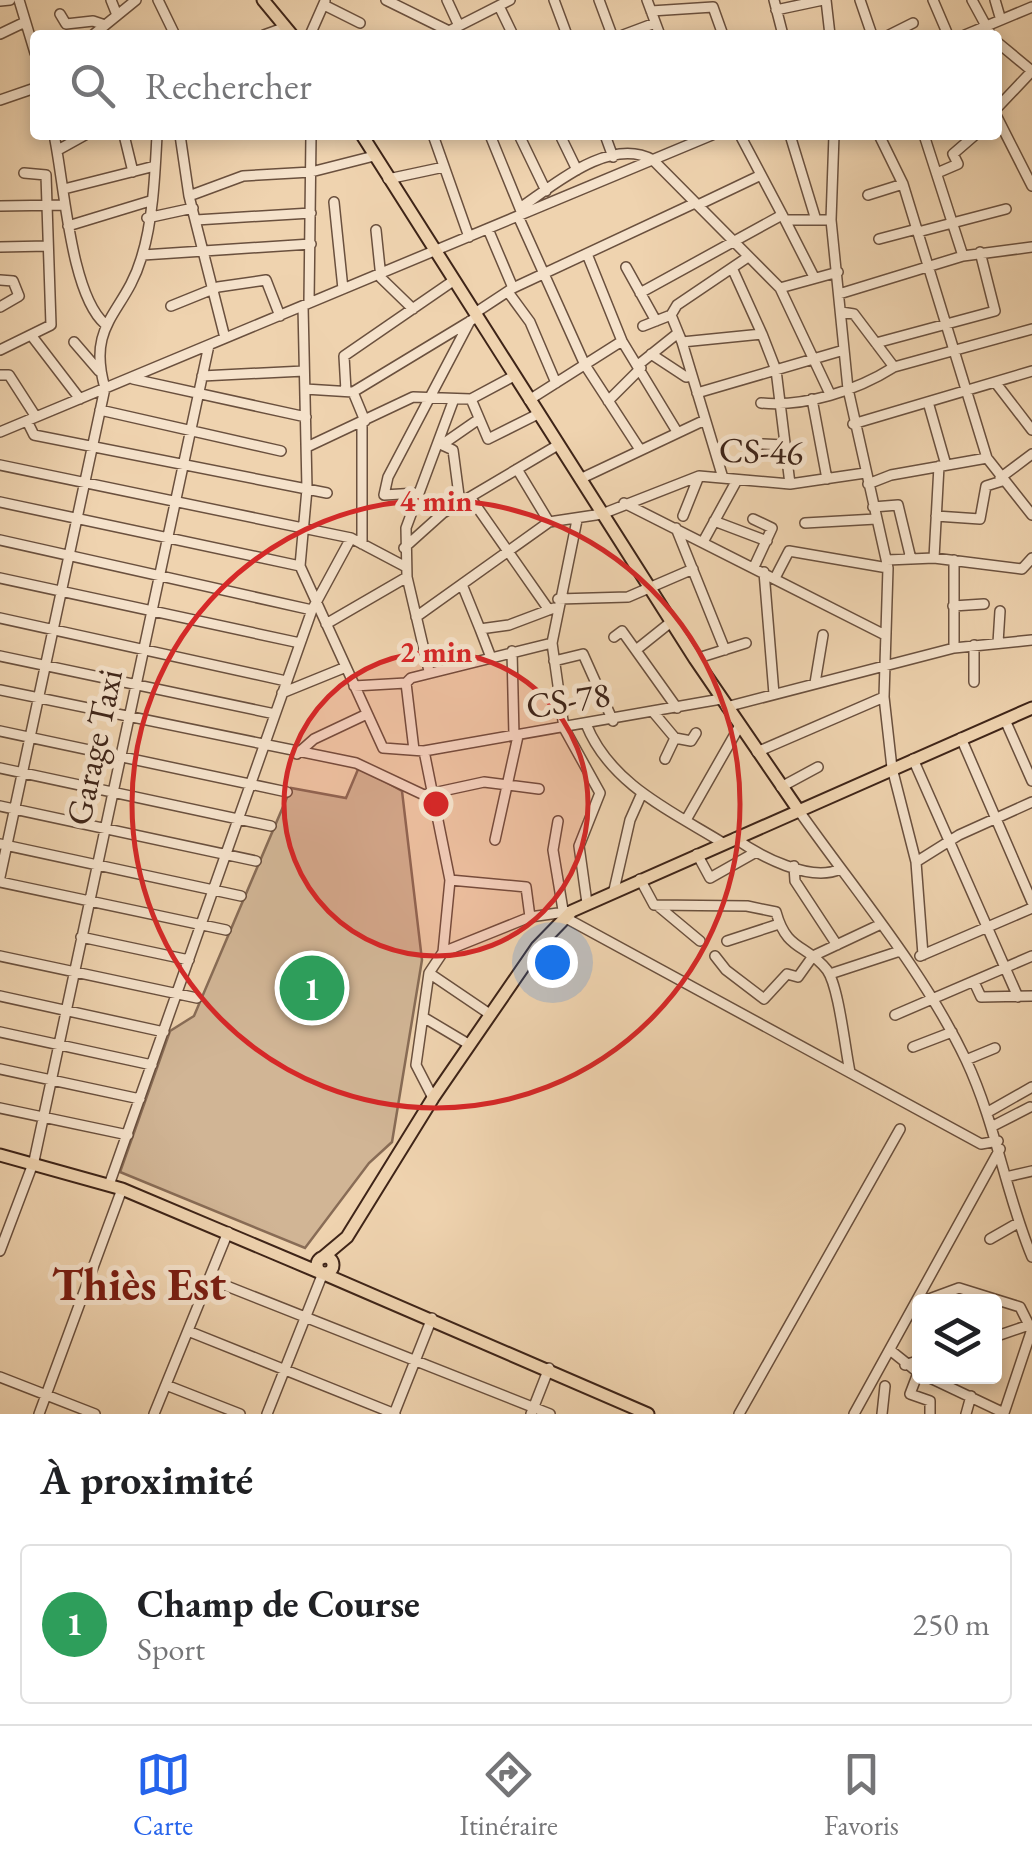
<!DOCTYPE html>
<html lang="fr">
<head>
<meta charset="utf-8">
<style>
  :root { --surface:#fff; --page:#f2f2f2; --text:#202124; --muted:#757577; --line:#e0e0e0; --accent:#2563eb }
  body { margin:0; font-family:"EB Garamond",serif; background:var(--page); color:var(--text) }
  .controls { position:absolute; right:30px; bottom:30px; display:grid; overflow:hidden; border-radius:10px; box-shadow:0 5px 15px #0003 }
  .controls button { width:90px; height:90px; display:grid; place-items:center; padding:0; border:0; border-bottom:2px solid var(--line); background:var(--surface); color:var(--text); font:50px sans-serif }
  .you { position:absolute; left:552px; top:962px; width:35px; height:35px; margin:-25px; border:8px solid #fff; border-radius:50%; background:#1a73e8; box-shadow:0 0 0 15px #1a73e833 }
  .badge { display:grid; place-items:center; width:65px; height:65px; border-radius:50%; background:var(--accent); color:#fff; font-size:32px; font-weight:700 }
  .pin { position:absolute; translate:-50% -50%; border:5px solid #fff; box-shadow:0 2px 10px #0006 }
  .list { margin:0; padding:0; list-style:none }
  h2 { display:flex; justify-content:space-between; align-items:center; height:130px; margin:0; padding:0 40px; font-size:42px }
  h2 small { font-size:32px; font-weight:400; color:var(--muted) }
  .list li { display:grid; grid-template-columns:65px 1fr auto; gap:30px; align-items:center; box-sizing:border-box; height:160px; margin:0 20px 20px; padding:0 20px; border:2px solid var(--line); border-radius:10px }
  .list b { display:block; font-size:38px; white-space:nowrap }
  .list p { margin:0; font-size:32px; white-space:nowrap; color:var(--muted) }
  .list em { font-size:32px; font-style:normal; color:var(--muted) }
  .icon { flex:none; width:55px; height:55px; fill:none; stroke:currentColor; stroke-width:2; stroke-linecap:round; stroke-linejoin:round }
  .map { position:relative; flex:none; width:1032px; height:1414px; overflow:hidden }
  .search { position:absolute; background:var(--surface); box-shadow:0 5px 15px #0003; left:30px; right:30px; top:30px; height:110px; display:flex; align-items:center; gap:25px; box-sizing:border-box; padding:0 35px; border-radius:10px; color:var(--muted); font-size:38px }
  .sheet { height:310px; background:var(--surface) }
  nav { display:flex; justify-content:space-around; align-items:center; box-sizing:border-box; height:140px; border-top:2px solid var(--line); background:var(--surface); font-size:28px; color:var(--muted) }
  nav a { display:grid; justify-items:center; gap:5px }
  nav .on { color:var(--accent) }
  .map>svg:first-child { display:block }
</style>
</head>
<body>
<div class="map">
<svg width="1032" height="1414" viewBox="0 0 1032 1414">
  <rect width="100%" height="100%" fill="#efd3af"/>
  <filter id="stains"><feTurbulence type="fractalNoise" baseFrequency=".002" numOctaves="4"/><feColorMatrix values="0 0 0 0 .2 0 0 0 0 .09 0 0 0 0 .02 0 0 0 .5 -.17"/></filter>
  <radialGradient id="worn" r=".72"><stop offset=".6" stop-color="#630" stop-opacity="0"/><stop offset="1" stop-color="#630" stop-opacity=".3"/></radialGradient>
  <path fill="#d1b595" stroke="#886c56" stroke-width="2.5" d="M359,767L402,791L422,960L392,1142L369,1163L305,1248L120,1172L170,1031L194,1016L291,788L346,798Z"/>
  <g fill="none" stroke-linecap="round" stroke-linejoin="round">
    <defs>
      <path id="minor" d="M19,0L35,53
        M111,0L117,15
        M158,0L175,35
        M386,0L457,35
        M447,0L459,26
        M554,0L567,35
        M599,0L612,35
        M647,0L660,35
        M774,0L783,35
        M826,0L830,35
        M860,0L872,35
        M933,0L948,35
        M972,0L991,35
        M995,0L1000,17
        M0,1L10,0
        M324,5L360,23
        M499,6L513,35
        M776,10L823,0
        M651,11L713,7L723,35
        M60,14L66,24L93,21L105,25
        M449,31L510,0
        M0,34L25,22
        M93,35L136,0
        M264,35L286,27
        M310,35L325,1
        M623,35L655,23
        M889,35L913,23
        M965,35L1032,7
        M997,42L1032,71
        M0,100L35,88
        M997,108L1032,71
        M997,117L1032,186
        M54,135C64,180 70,294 105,324
        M124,135L133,172
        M180,135L189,196L225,338
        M433,135L469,237
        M490,135L521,211
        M519,135L546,191
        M560,135L577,170
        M605,135L613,157
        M740,135L785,220H831
        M790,135L816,220
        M834,135L831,220L848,389L888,568L884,697L892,768L916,862L923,955
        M879,135L903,184L987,458L1032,515
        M924,135L963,256L1032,247
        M58,150L85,135
        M937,173L958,164L953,154L975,135
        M388,179L444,167
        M64,189L155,166
        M868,195L903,184
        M189,196L243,176L311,172L374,156
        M334,202L343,289
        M698,205L761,175
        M0,206L63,205
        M520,208C554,185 610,136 653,160L780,288L830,394
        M518,216L585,365L639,448
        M147,218L193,208
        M196,220L311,213
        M785,220L814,277
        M68,226L150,201
        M488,229L513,288
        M376,230L381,278L413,309
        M918,232L1006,209
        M879,239L917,229
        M0,247L48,246
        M587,254L622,341L676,430
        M143,255L311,244
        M626,267L656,321
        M733,270L762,334
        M0,280L13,281L19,296L0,307
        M780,288L838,272
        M508,292L530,322L556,383
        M640,293L782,215
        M839,294L963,256
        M309,303L311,135
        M171,306L218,287L266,280L280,316
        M303,306L307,489L300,566L383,748
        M841,312L854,314L894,367L1032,329
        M475,313L513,288L695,203
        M671,315L682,342L762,334L776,370L790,484
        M643,326L671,315L677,305L748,257
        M31,335L80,399
        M74,342L99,371
        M682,342L723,478
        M876,343L995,311L980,252
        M0,350L51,325L46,175L24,173
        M651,354L686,377L692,376
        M638,365L678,333
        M0,375H9L36,417
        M202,376L304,371
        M133,379L306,417
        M995,382L1032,430
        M305,389L353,392L472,320
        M346,391L344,356L453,281
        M353,392L365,421
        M697,393L844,350
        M471,399L488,439L538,414
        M812,399L827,479
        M529,400L622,341
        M608,401L641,368
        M928,402L946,465
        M761,403C805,407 856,391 894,367
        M100,410L281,451
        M27,421L34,435L327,493
        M853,424L1032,371
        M0,432L712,135
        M440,444L453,450L460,503
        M443,444L479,419
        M763,444L784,445
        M307,447L413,397L471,399L514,376
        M0,465L351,538L406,567
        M517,469L549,522
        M1000,478L1032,454
        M580,479L705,420
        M868,484L891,475L987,458
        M417,493L384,495L388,477L470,321
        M470,497L549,610
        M0,502L300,566
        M624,503L885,635
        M873,507L898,505L911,559
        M683,516L699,476
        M936,516L980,519L986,486L1002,481
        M753,519L772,528L754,567
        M577,520L552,643L564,728L600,793L579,846L587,903
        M714,521L767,541
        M805,523L876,519
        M676,528L725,650
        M0,540L312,610
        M703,542L737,480
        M362,544V423
        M404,548L443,513L558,445
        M934,558L939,466
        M887,560L934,558L1022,569L1032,558
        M954,560V648
        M764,572L774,694
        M0,578L300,643
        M775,578L789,551L888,568
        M463,587L480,629L509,625L554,608
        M558,599L628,597L693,569
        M953,606L984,604
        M416,617L549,522L602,514L699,476L790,484L865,473
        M0,618L286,681
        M326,624L407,577
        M480,629L490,655
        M614,637L622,631L677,708
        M998,643L1000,611
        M974,645V682
        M636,650L671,622
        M512,651L514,736
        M0,656L275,714
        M695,659L746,643
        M554,661L583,654L613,721
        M429,671L407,577L406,528L454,399
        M815,683L823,635
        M354,686L406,683
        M0,690L356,763L424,795L484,782L539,789
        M282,693L346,667
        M726,707L954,648L1032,640
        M654,713L675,738L691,741L696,733
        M1005,720L1032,781
        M586,724C610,784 671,811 723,843
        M0,731L287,792
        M961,738L1032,902
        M383,748L424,751L721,699
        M414,750L406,683L411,678L552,643
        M424,751L450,880L443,952L429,973L416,1065L433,1098
        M757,752L884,697
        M297,754L314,739L367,714
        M665,759L675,738
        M913,759L1018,997
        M0,768L271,826
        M781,787L818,767
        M0,806L256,861
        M799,811C856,892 923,970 966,1060C996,1124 1005,1192 1032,1257
        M686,820L739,727
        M558,821L553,850L563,910
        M735,838C759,856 811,883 840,869
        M495,840L518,736
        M0,844L241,896
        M697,854L710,878L756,852
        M916,862L959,835L1032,802
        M794,866L795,881L837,945
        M0,877L105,388C86,323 125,313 141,259C153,222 155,174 157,135
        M640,879L654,905L747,906L776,912C787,952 806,943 827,970C839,987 845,1049 850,1072
        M450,880L526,887L530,917
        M0,882L226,930
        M614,890L630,820L642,793
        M658,906L700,941
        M564,917L981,1144L998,1141
        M81,937L189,960
        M727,941L779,924
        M443,952L530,917L572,911
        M0,956L197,998
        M715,956L726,970L764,999L787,974L798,977L813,956L879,925
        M920,956L1032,908
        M429,973L491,1015
        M830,974L900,951
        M974,982L981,997L1032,996
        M0,996L164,1032
        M895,1015L1032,956
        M423,1017L470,1045
        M0,1032L152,1065
        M913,1047L952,1032
        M966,1060L995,1048
        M0,1069L140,1099
        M0,1108L128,1135
        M988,1112L1032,1087
        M993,1126L1030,1107
        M1006,1177L1032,1171
        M109,1185L312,610L351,538
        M990,1239L1018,1223
        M0,1251L34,1161L209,345
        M209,1279L550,1414
        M921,1302L959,1288L1020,1307L1029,1325L994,1337
        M188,1331L395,1414
        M890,1350L920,1374
        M905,1365L920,1360
        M918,1373L910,1394L930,1401V1414
        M926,1376L1004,1413L1032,1329
        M0,1377L95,1414
        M166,1385L240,1414
        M39,1414L122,1189
        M154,1414L228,1232
        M267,1414L323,1273
        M394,1414L432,1318
        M531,1414L549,1368
        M739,1414L900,1129
        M854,1414L1000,1149
        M882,1414L885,1386
        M966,1414L971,1396"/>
      <path id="major" d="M263,0L292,35
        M362,135L695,659L799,811
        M0,1155L122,1189L321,1273
        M317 1265a8 8 0 1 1 16 0a8 8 0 1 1-16 0Z
        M322,1258L347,1237L433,1098L537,947L572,911L1032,708
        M324,1274L648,1414"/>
    </defs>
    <use href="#minor" stroke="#6a503e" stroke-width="12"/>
    <use href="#major" stroke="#3e2418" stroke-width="15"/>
    <use href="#minor" stroke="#f5e2cb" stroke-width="9"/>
    <use href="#major" stroke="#efd3af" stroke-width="11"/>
  </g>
  <circle cx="436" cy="804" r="152" fill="#d62828" fill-opacity=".12"/>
  <g fill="none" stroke="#d62828" stroke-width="5">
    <circle cx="436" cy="804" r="152"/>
    <circle cx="436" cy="804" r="304"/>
  </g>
  <g text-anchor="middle" stroke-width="10" stroke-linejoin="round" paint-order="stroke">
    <g font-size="35" fill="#3e2418" stroke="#f5e2cb">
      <text transform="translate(761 451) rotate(2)" y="12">CS-46</text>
      <text transform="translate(568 700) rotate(-9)" y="12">CS-78</text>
      <text transform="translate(94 747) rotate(-78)" y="12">Garage Taxi</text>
    </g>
    <g font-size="45" font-weight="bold" fill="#7a1f14" stroke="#f5e2cb">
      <text x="139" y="1300">Thiès Est</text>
    </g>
  </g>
  <circle cx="436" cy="804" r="15" fill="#d62828" stroke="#f5e2cb" stroke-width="5"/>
  <g font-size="30" text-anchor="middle" font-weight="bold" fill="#d62828" stroke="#f5e2cb" stroke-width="10" stroke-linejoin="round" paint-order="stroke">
    <text x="436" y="511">4 min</text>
    <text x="436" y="662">2 min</text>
  </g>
  <rect width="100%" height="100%" filter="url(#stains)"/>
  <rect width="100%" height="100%" fill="url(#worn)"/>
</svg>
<div class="controls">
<button><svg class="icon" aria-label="layers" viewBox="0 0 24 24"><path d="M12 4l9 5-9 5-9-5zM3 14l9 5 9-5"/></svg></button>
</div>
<div class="you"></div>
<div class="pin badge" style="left:312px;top:988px;background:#2e9e5b">1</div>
<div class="search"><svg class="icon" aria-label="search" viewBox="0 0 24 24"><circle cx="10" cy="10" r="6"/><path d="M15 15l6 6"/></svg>Rechercher</div>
</div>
<section class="sheet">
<h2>À proximité<small></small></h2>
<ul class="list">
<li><span class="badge" style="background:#2e9e5b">1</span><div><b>Champ de Course</b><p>Sport</p></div><em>250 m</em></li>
</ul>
</section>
<nav>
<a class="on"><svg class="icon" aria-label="map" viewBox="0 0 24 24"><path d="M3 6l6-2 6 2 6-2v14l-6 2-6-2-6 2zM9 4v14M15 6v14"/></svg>Carte</a>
<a><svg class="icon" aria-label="directions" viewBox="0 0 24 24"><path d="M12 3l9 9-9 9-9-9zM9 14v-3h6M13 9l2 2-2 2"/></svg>Itinéraire</a>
<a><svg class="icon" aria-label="saved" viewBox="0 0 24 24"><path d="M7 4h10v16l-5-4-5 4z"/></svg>Favoris</a>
</nav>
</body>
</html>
